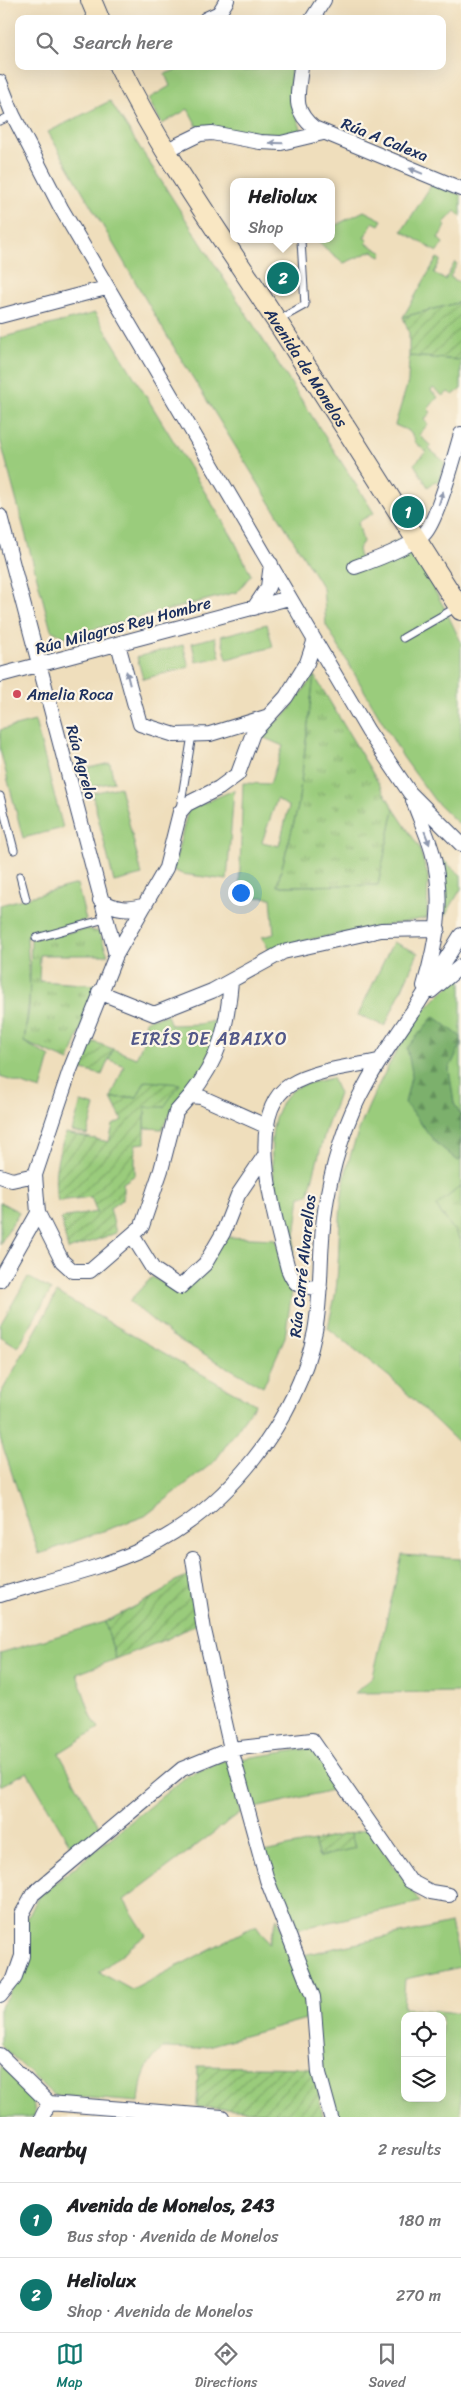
<!DOCTYPE html>
<html lang="en">
<head>
<meta charset="utf-8">
<style>
  :root { --surface:#fff; --page:#f6f6f6; --text:#202124; --muted:#757577; --line:#e0e0e0; --accent:#0f766e }
  body { margin:0; font-family:Sriracha,sans-serif; background:var(--page); color:var(--text) }
  .controls { position:absolute; right:15px; bottom:15px; display:grid; overflow:hidden; border-radius:10px; box-shadow:0 5px 20px #0002 }
  .controls button { width:45px; height:45px; display:grid; place-items:center; padding:0; border:0; border-bottom:1px solid var(--line); background:var(--surface); color:var(--text); font:25px sans-serif }
  .you { position:absolute; left:240px; top:892px; width:18px; height:18px; margin:-12px; border:4px solid #fff; border-radius:50%; background:#1a73e8; box-shadow:0 0 0 8px #1a73e833 }
  .badge { display:grid; place-items:center; width:32px; height:32px; border-radius:50%; background:var(--accent); color:#fff; font-size:16px; font-weight:700 }
  .pin { position:absolute; translate:-50% -50%; border:2px solid #fff; box-shadow:0 1px 5px #0006 }
  .popup { position:absolute; left:230px; top:178px; width:105px; height:65px; box-sizing:border-box; display:grid; place-content:center; border-radius:10px; background:var(--surface); filter:drop-shadow(0 1px 4px #0005); font-size:16px; white-space:nowrap; color:var(--muted) }
  .popup b { font-size:19px; color:var(--text) }
  .popup::after { content:''; position:absolute; left:50%; top:100%; margin-left:-10px; border:10px solid transparent; border-top-color:var(--surface) }
  .list { margin:0; padding:0; list-style:none }
  h2 { display:flex; justify-content:space-between; align-items:center; height:65px; margin:0; padding:0 20px; font-size:21px }
  h2 small { font-size:16px; font-weight:400; color:var(--muted) }
  .list li { display:grid; grid-template-columns:32px 1fr auto; gap:15px; align-items:center; box-sizing:border-box; height:75px; padding:0 20px; border-top:1px solid var(--line) }
  .list b { display:block; font-size:19px; white-space:nowrap }
  .list p { margin:0; font-size:16px; white-space:nowrap; color:var(--muted) }
  .list em { font-size:16px; font-style:normal; color:var(--muted) }
  .icon { flex:none; width:28px; height:28px; fill:none; stroke:currentColor; stroke-width:2; stroke-linecap:round; stroke-linejoin:round }
  .map { position:relative; flex:none; width:461px; height:2117px; overflow:hidden }
  .search { position:absolute; background:var(--surface); box-shadow:0 5px 20px #0002; left:15px; right:15px; top:15px; height:55px; display:flex; align-items:center; gap:12px; box-sizing:border-box; padding:0 18px; border-radius:10px; color:var(--muted); font-size:19px }
  .sheet { height:215px; background:var(--surface) }
  nav { display:flex; justify-content:space-around; align-items:center; box-sizing:border-box; height:70px; border-top:1px solid var(--line); background:var(--surface); font-size:14px; color:var(--muted) }
  nav a { display:grid; justify-items:center; gap:2px }
  nav .on { color:var(--accent) }
  .map>svg:first-child { display:block }
</style>
</head>
<body>
<div class="map">
<svg width="461" height="2117" viewBox="0 0 461 2117">
  <defs>
    <pattern id="forest-firs" width="22" height="20" patternUnits="userSpaceOnUse" patternTransform="scale(1.25)"><rect width="22" height="20" fill="#7bb06c"/><path d="M5 1l3.5 6h-7zM16 11l3.5 6h-7z" fill="#64905c"/></pattern>
    <pattern id="park-tufts" width="24" height="20" patternUnits="userSpaceOnUse" patternTransform="scale(1.25)"><rect width="24" height="20" fill="#9acc7c"/><path d="M3 7l-1-3M5 7V3M7 7l1-3M15 17l-1-3M17 17v-4M19 17l1-3" fill="none" stroke="#7da669"/></pattern>
    <pattern id="garden-furrows" width="10" height="10" patternUnits="userSpaceOnUse" patternTransform="scale(1.25)"><rect width="10" height="10" fill="#9acc7c"/><path d="M-1 1l2-2M0 10L10 0M9 11l2-2" fill="none" stroke="#7da669"/></pattern>
  </defs>
  <rect width="100%" height="100%" fill="#fcf5e5"/>
  <filter id="ink" filterUnits="userSpaceOnUse"><feTurbulence type="fractalNoise" baseFrequency=".02" numOctaves="2"/><feDisplacementMap in="SourceGraphic" scale="10" xChannelSelector="R" yChannelSelector="G"/><feConvolveMatrix kernelMatrix="1 2 1 2 8 2 1 2 1" color-interpolation-filters="sRGB"/></filter>
  <filter id="wash" filterUnits="userSpaceOnUse"><feTurbulence type="fractalNoise" baseFrequency=".0096" numOctaves="4" result="noise"/><feDisplacementMap in="SourceGraphic" scale="20" xChannelSelector="R" yChannelSelector="G"/><feGaussianBlur stdDeviation="1.12" result="paint"/><feColorMatrix in="noise" values="0 0 0 0 0 0 0 0 0 0 0 0 0 0 0 0 0 1.4 0 .05"/><feComposite in="paint" operator="in"/></filter>
  <g filter="url(#wash)">
    <rect width="100%" height="100%" fill="#efdebc"/>
    <path fill="#9acc7c" stroke="#5a7e6d" fill-rule="evenodd" d="M186,66H223L243,71L259,69L260,66H291L290,100L302,131L300,134C269,144 229,130 197,126L188,109L162,124L148,99L170,86L165,74Z
      M110,101L374,513L358,522L363,542L358,549L360,558L374,554L401,538L410,546L445,609L461,642V826L435,801L403,757L326,625L323,588L167,336L48,132Z
      M432,184L461,195V217L455,211L444,223L446,226L438,238L443,243L437,252L402,231Z
      M364,211L382,220L379,225L373,222L364,238L368,240L366,243L383,253L381,256L372,251L344,263L314,239H332V227Z
      M437,258L441,260L434,273L445,280L455,262L457,264L450,277L461,283V302L403,317Z
      M95,313L233,538L251,575L237,592L64,637L51,630L0,439V338Z
      M409,356L461,360V389L453,395L448,392L443,396L433,388L431,391L438,397L428,409L431,412L424,420L428,424L419,435L431,446L429,449L445,462L438,483L435,481L428,487L414,464L426,452L414,441L415,439L409,431L395,425L408,382Z
      M267,624L273,647L227,659L221,636Z
      M215,637L220,657L196,662L192,643Z
      M183,645L189,667L143,679L137,657Z
      M314,675L298,807L277,886L378,885L394,809L419,847L428,876L427,918L285,944L270,952L262,937L274,934L271,898L239,896L243,783L270,784L283,746L260,736L289,711ZM277,799L289,807L279,846L262,842Z
      M35,721L63,828L23,838L0,750V730Z
      M110,763L114,782L90,787L85,769Z
      M120,787L142,875L114,882L92,793Z
      M234,790L227,880L182,874L173,870L188,810Z
      M439,857L461,875V889L445,916Z
      M77,884L86,920L27,936L30,992L24,1042L50,1057L41,1090L0,1077V905Z
      M393,942L418,953L385,1026L358,1015Z
      M461,977V1188L436,1206L461,1240V1445L392,1379L328,1328C331,1312 336,1296 337,1280C340,1245 338,1211 345,1177C355,1125 399,1033 438,996C445,989 453,983 461,977Z
      M167,1015L171,1025L199,1024L218,1020L204,1070L173,1108L162,1129L145,1128V1107L137,1097L111,1098L124,1066L108,1059L113,1049L136,1058L143,1042L146,1020Z
      M332,1078L339,1094L326,1129L308,1195L300,1196L292,1261C283,1216 251,1126 292,1091C300,1083 321,1081 332,1078Z
      M81,1102L95,1106L87,1135L72,1131Z
      M0,1202L19,1212L0,1244Z
      M224,1237L276,1239L292,1291L285,1337L263,1387L172,1336L129,1301L152,1277L180,1292Z
      M28,1277L51,1290L18,1347L0,1336V1325Z
      M57,1293L255,1404L215,1461L145,1516L39,1554L0,1438V1395Z
      M402,1555L461,1559V1692L355,1693L373,1676Z
      M105,1622L116,1659L77,1674L92,1718L99,1728L59,1753L101,1830L75,1853L27,1772L0,1786V1653Z
      M311,1748L341,1788L251,1809L240,1759Z
      M228,1759L241,1812L124,1900L146,1935L99,1972L132,1990L256,1925L269,1943L277,1918L308,1995L306,2019L197,2049L163,2048C144,2067 142,2076 139,2102L53,2095L0,2044V2007L28,1965L27,1920L38,1897L187,1776Z
      M368,1829L420,1902L294,1930L264,1852L314,1841L319,1857L354,1848L351,1833Z
      M451,1923L461,1967L405,1979L403,2008L461,2013V2117L337,2115L323,2070L303,1955ZM405,2016H442V2098H405Z
      M0,2065C18,2081 37,2091 34,2117H0Z"/>
    <path fill="url(#forest-firs)" stroke="#4b7065" d="M434,1016L461,1037V1045L449,1069L454,1103L461,1116V1159L458,1161L435,1142L405,1103L412,1073L407,1048Z"/>
    <path fill="url(#park-tufts)" stroke="#5a7e6d" d="M314,675L394,809L378,885L277,886L298,807Z
      M88,929L99,932L108,955H40L39,981L97,985L69,1061L24,1042L29,1009L31,939Z
      M461,1186V1240L436,1206Z"/>
    <path fill="url(#garden-furrows)" stroke="#5a7e6d" d="M461,302V360L409,356V333L403,317Z
      M92,1041L113,1049L102,1075L79,1069Z
      M145,1081L180,1084L164,1107H145V1143L135,1144V1175L123,1183V1199L110,1208L116,1233L68,1250L61,1218L97,1212L91,1197L58,1201C52,1177 57,1156 66,1133L109,1142L113,1125L122,1120L111,1098L137,1097Z
      M190,1575L197,1624L169,1638L116,1659L105,1622L161,1593L175,1581Z
      M351,1833L355,1848L319,1857L314,1841Z
      M198,2066L314,2068L323,2117L197,2107Z"/>
  </g>
  <g filter="url(#ink)">
    <g fill="none" stroke-linecap="round" stroke-linejoin="round">
      <defs>
        <path id="lane" d="M0,121L13,115
          M278,320L305,305L301,241
          M403,638L457,607
          M0,796L14,850
          M180,809L192,735
          M20,876L26,899
          M36,938L105,919"/>
        <path id="street" d="M206,19L219,13L227,0
          M312,19L324,0
          M301,66C299,93 290,108 314,128L461,189
          M0,82L13,115L61,208L368,731L410,793L461,844
          M165,151L200,134L212,133L260,142L281,143L323,133
          M0,316L106,288
          M0,516L116,955
          M355,567C372,561 410,547 424,534C437,522 455,454 461,434
          M254,608L268,587L271,564
          M118,644L140,724L175,735L210,734L266,717
          M0,675L289,598
          M413,800C419,817 427,834 432,851C445,897 437,942 424,986
          M100,900C116,909 127,911 145,905
          M431,991L461,966
          M99,992L154,1014L212,991L283,952L381,930L438,929
          M190,1096C220,1059 227,1028 231,981
          M268,1127L201,1097L190,1096L176,1112L161,1170L142,1226L90,1271H73L62,1261L38,1213L35,1175L70,1070L116,955L166,868L180,812L187,804L219,788L238,774L253,733L286,697L307,663L314,642
          M0,1176L12,1180L35,1175
          M132,1235L153,1269L180,1287L205,1264L223,1233L238,1195L265,1155
          M0,1280L38,1213
          M320,1288C300,1286 296,1289 288,1269C277,1226 242,1114 290,1085C314,1070 350,1067 378,1061
          M193,1559L204,1630L231,1749L267,1880L313,1997L319,2073L331,2117
          M0,1595C49,1580 99,1569 145,1548C227,1509 297,1421 315,1331C322,1294 319,1256 324,1218C327,1192 333,1167 341,1142C357,1089 389,1047 419,1002C433,980 447,957 461,935
          M0,1996L14,1979L22,1956V1914L33,1894L182,1769L231,1749L312,1740L410,1881L431,1892L449,1895
          M0,2055L49,2103L222,2117
          M42,2117L49,2103"/>
        <g id="secondary">
          <path d="M91,0L99,19"/>
          <path id="s1" d="M119,66C163,156 222,237 276,320C339,416 399,513 461,610"/>
        </g>
      </defs>
      <use href="#lane" stroke="#3b496c" stroke-width="9"/>
      <use href="#street" stroke="#3b496c" stroke-width="16"/>
      <use href="#secondary" stroke="#3b496c" stroke-width="22"/>
      <use href="#lane" stroke="#fff" stroke-width="7"/>
      <use href="#street" stroke="#fff" stroke-width="14"/>
      <use href="#secondary" stroke="#f9e7c3" stroke-width="20"/>
    </g>
    <defs><path id="oneway-solid" d="M-6-.8H1V-3.2L6.5 0L1 3.2V.8H-6Z" transform="scale(1.25)"/></defs>
    <g fill="#8d97ae">
      <use href="#oneway-solid" transform="translate(276 143) rotate(-179)"/>
      <use href="#oneway-solid" transform="translate(416 171) rotate(-158)"/>
      <use href="#oneway-solid" transform="translate(441 498) rotate(-72)"/>
      <use href="#oneway-solid" transform="translate(128 678) rotate(-104)"/>
      <use href="#oneway-solid" transform="translate(427 838) rotate(69)"/>
    </g>
  </g>
  <circle fill="#d1495b" stroke="#fcf5e5" stroke-width="2" cx="17" cy="694" r="5"/>
  <g text-anchor="middle" stroke-width="4.5" stroke-linejoin="round" paint-order="stroke">
    <g font-size="16" fill="#1b2f5e" stroke="#fcf5e5">
      <text transform="translate(385 139) rotate(22)" y="6">Rúa A Calexa</text>
      <text dy="6" stroke="none"><textPath href="#s1" startOffset="355">Avenida de Monelos</textPath></text>
      <text transform="translate(123 625) rotate(-15)" y="6">Rúa Milagros Rey Hombre</text>
      <text transform="translate(82 762) rotate(75)" y="6">Rúa Agrelo</text>
      <text transform="translate(302 1266) rotate(-84)" y="6">Rúa Carré Alvarellos</text>
    </g>
    <g font-size="16" fill="#1b2f5e" stroke="#fcf5e5" text-anchor="start">
      <text x="27" y="700">Amelia Roca</text>
    </g>
    <g font-size="18" letter-spacing="1" fill="#525889" stroke="#fcf5e5">
      <text x="209" y="1045">EIRÍS DE ABAIXO</text>
    </g>
  </g>
</svg>
<div class="controls">
<button><svg class="icon" aria-label="locate" viewBox="0 0 24 24"><circle cx="12" cy="12" r="6"/><path d="M12 2v4M12 18v4M2 12h4M18 12h4"/></svg></button>
<button><svg class="icon" aria-label="layers" viewBox="0 0 24 24"><path d="M12 4l9 5-9 5-9-5zM3 14l9 5 9-5"/></svg></button>
</div>
<div class="you"></div>
<div class="pin badge" style="left:408px;top:512px">1</div>
<div class="pin badge" style="left:283px;top:278px">2</div>
<div class="popup"><b>Heliolux</b>Shop</div>
<div class="search"><svg class="icon" aria-label="search" viewBox="0 0 24 24"><circle cx="10" cy="10" r="6"/><path d="M15 15l6 6"/></svg>Search here</div>
</div>
<section class="sheet">
<h2>Nearby<small>2 results</small></h2>
<ul class="list">
<li><span class="badge">1</span><div><b>Avenida de Monelos, 243</b><p>Bus stop · Avenida de Monelos</p></div><em>180 m</em></li>
<li><span class="badge">2</span><div><b>Heliolux</b><p>Shop · Avenida de Monelos</p></div><em>270 m</em></li>
</ul>
</section>
<nav>
<a class="on"><svg class="icon" aria-label="map" viewBox="0 0 24 24"><path d="M3 6l6-2 6 2 6-2v14l-6 2-6-2-6 2zM9 4v14M15 6v14"/></svg>Map</a>
<a><svg class="icon" aria-label="directions" viewBox="0 0 24 24"><path d="M12 3l9 9-9 9-9-9zM9 14v-3h6M13 9l2 2-2 2"/></svg>Directions</a>
<a><svg class="icon" aria-label="saved" viewBox="0 0 24 24"><path d="M7 4h10v16l-5-4-5 4z"/></svg>Saved</a>
</nav>
</body>
</html>
